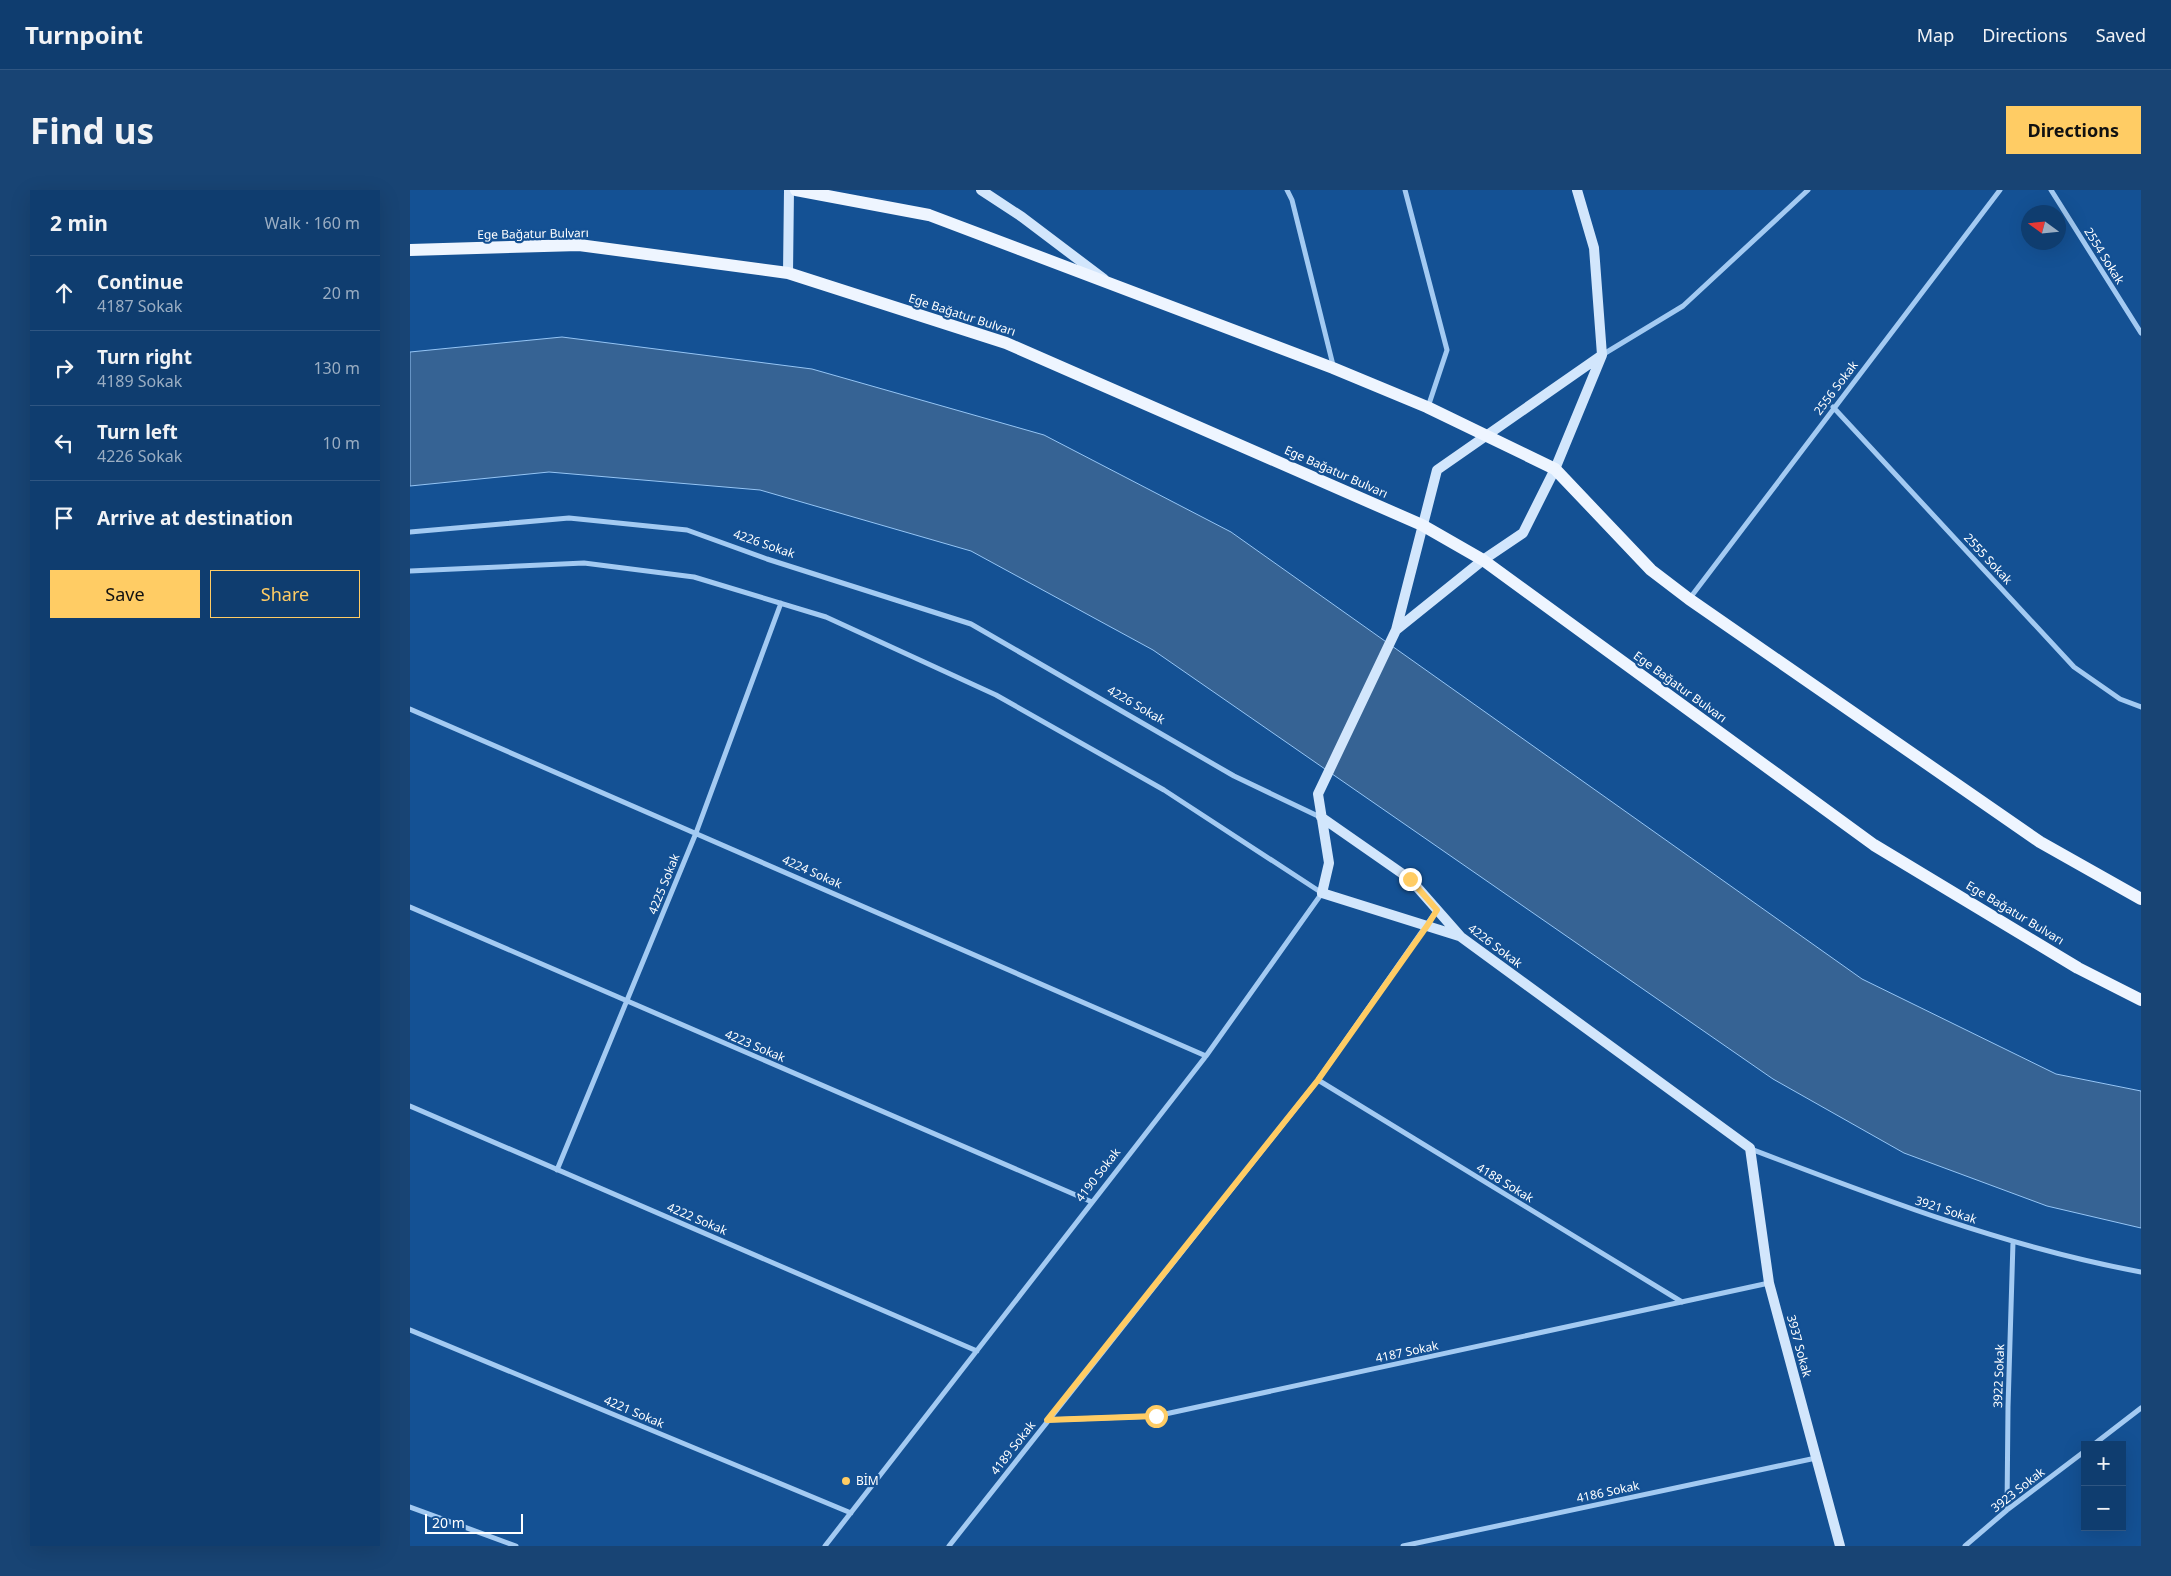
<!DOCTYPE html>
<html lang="en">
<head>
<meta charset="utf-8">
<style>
  :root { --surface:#0f3d6f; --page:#184474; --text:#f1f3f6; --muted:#9baec3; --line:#2f5682; --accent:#ffcc64 }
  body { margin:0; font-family:"Noto Sans",sans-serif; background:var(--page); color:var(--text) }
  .controls { position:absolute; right:15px; bottom:15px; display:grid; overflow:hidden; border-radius:0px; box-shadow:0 5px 20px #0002 }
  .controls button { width:45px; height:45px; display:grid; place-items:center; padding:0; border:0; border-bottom:1px solid var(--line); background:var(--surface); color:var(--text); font:25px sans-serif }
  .compass { position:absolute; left:1611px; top:15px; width:45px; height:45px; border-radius:50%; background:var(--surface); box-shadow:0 5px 20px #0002; rotate:285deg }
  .scale { position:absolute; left:15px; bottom:12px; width:98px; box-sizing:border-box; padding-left:5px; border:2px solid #fff; border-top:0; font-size:14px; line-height:18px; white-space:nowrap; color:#fff; -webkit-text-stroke:4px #145194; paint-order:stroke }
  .stop { position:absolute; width:15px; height:15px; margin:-11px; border:4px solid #ffcc64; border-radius:50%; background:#fff }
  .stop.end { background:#ffcc64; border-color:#fff; box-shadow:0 1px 5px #0008 }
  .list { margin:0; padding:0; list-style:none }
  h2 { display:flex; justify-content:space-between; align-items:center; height:65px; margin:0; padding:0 20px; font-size:21px }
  h2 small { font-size:16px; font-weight:400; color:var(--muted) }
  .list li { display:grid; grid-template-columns:32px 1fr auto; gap:15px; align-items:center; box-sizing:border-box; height:75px; padding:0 20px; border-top:1px solid var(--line) }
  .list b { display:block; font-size:19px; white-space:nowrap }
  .list p { margin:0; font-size:16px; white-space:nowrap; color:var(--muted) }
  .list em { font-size:16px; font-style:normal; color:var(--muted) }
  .actions { display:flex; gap:10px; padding:15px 20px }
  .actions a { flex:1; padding:11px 0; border:1px solid var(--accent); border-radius:0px; text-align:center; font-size:18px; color:var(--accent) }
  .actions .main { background:var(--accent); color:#111 }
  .icon { flex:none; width:28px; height:28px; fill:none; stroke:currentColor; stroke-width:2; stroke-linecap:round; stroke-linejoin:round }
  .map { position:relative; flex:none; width:1731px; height:1356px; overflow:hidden; border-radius:0px }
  header { display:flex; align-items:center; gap:30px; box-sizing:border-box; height:70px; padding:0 25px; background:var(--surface); border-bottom:1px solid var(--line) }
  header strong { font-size:24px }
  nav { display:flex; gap:28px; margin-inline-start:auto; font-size:18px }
  .intro { display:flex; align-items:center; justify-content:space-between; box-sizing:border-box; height:120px; padding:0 30px }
  h1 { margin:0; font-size:35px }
  .button { padding:12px 22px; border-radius:0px; background:var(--accent); color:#111; font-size:18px; font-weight:700 }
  main { display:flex; gap:30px; padding:0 30px }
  aside { flex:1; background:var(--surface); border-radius:0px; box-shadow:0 5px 20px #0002 }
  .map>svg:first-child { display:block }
</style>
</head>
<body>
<header>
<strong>Turnpoint</strong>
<nav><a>Map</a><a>Directions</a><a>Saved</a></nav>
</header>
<div class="intro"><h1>Find us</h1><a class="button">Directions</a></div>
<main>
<aside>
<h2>2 min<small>Walk · 160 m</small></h2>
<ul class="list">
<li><svg class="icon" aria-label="ahead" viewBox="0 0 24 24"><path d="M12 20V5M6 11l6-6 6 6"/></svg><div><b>Continue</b><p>4187 Sokak</p></div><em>20 m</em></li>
<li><svg class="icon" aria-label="right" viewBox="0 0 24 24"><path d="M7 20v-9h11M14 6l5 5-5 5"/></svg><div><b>Turn right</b><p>4189 Sokak</p></div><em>130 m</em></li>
<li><svg class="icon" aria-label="left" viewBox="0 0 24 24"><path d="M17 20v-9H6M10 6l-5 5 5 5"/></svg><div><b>Turn left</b><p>4226 Sokak</p></div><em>10 m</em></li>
<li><svg class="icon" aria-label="arrive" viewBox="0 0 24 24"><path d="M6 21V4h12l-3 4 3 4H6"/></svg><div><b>Arrive at destination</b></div></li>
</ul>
<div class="actions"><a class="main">Save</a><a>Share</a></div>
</aside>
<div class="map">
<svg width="1731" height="1356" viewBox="0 0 1731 1356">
  <rect width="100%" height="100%" fill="#145194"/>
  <path fill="#366394" stroke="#95c5f5" d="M152,147L402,179L634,245L821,342L1452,789L1646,884L1731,901V1038L1637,1016L1494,963L1363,889L743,460L561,361L350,300L139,282L0,296V162Z"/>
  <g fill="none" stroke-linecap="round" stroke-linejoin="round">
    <path stroke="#a3caf2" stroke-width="5" d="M877,0L882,10L923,175
      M995,0L1037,160L1018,217
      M1641,0L1731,143
      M1192,165L1273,116L1398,0
      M1423,217L1664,477L1710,509L1731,517
      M0,342L159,328L277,340L357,369L561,434L824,586L910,627
      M0,381L174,373L284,387L416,427L586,505L754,600L912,703L796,866L415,1356
      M1280,408L1590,0
      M0,519L796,866
      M0,717L682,1012
      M908,890L1272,1112
      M0,916L567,1161
      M1341,959C1469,1008 1596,1057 1731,1082
      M147,980L286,643L371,413
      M0,1140L441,1323
      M637,1230L746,1226L1359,1093
      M1683,1255L1731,1218
      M0,1317L106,1356
      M1597,1320L1598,1217L1603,1052
      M539,1356L908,890L1027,720
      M993,1356L1406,1268
      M1555,1356L1597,1320L1675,1261"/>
    <path stroke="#d2e6fc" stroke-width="10" d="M571,0L612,27L694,89
      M378,83L379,0
      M986,440L1073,370L1113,343L1145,279L1192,165L1184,58L1167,0
      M911,627L1000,689L1051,747L1340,958L1359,1093L1430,1356
      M1049,746L912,703L919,673L908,604L986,440L1027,280L1192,165"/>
    <path stroke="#eef5ff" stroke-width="12" d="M386,0L519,25L923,178L1017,217L1145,279L1241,380L1279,409L1630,652L1731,709
      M0,60L169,55L378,83L596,153L1012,335L1073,370L1464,655L1668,778L1731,810"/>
  </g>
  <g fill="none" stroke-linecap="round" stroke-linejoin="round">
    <path stroke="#ffcc64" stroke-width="6" d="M746,1226L637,1230L908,890L1017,736L1027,720L1000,689"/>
  </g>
  <circle fill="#ffcc64" stroke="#145194" stroke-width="2" cx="436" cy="1291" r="5"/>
  <g text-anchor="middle" stroke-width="4.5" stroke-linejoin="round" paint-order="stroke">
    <g font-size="12" fill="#fff" stroke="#145194">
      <text transform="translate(123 44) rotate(-1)" y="4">Ege Bağatur Bulvarı</text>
      <text transform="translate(1694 66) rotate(58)" y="4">2554 Sokak</text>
      <text transform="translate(552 125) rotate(18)" y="4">Ege Bağatur Bulvarı</text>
      <text transform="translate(1426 198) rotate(-53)" y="4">2556 Sokak</text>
      <text transform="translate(926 282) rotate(24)" y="4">Ege Bağatur Bulvarı</text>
      <text transform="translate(354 354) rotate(19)" y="4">4226 Sokak</text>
      <text transform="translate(1578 369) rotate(47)" y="4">2555 Sokak</text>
      <text transform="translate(1270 497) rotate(36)" y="4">Ege Bağatur Bulvarı</text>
      <text transform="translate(726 515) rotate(30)" y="4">4226 Sokak</text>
      <text transform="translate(402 682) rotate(24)" y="4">4224 Sokak</text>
      <text transform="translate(254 694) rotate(-68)" y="4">4225 Sokak</text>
      <text transform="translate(1605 723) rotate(31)" y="4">Ege Bağatur Bulvarı</text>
      <text transform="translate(1085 756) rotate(37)" y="4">4226 Sokak</text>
      <text transform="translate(345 856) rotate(23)" y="4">4223 Sokak</text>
      <text transform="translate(688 985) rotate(-52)" y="4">4190 Sokak</text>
      <text transform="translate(1095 993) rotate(31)" y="4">4188 Sokak</text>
      <text transform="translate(1536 1020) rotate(18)" y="4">3921 Sokak</text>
      <text transform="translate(287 1029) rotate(23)" y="4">4222 Sokak</text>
      <text transform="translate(1389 1156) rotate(75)" y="4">3937 Sokak</text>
      <text transform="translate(997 1162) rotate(-12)" y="4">4187 Sokak</text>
      <text transform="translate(1589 1186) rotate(-88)" y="4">3922 Sokak</text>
      <text transform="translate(224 1222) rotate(23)" y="4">4221 Sokak</text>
      <text transform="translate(603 1258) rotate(-52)" y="4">4189 Sokak</text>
      <text transform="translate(1608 1300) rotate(-38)" y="4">3923 Sokak</text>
      <text transform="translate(1198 1302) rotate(-12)" y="4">4186 Sokak</text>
    </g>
    <g font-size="12" fill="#fff" stroke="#145194" text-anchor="start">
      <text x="446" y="1295">BİM</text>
    </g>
  </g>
</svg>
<div class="controls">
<button>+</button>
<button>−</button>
</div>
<svg class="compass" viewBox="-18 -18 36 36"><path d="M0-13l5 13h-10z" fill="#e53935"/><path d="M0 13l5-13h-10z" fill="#9baec3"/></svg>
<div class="scale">20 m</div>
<div class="stop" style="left:746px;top:1226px"></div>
<div class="stop end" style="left:1000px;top:689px"></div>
</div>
</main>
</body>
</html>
